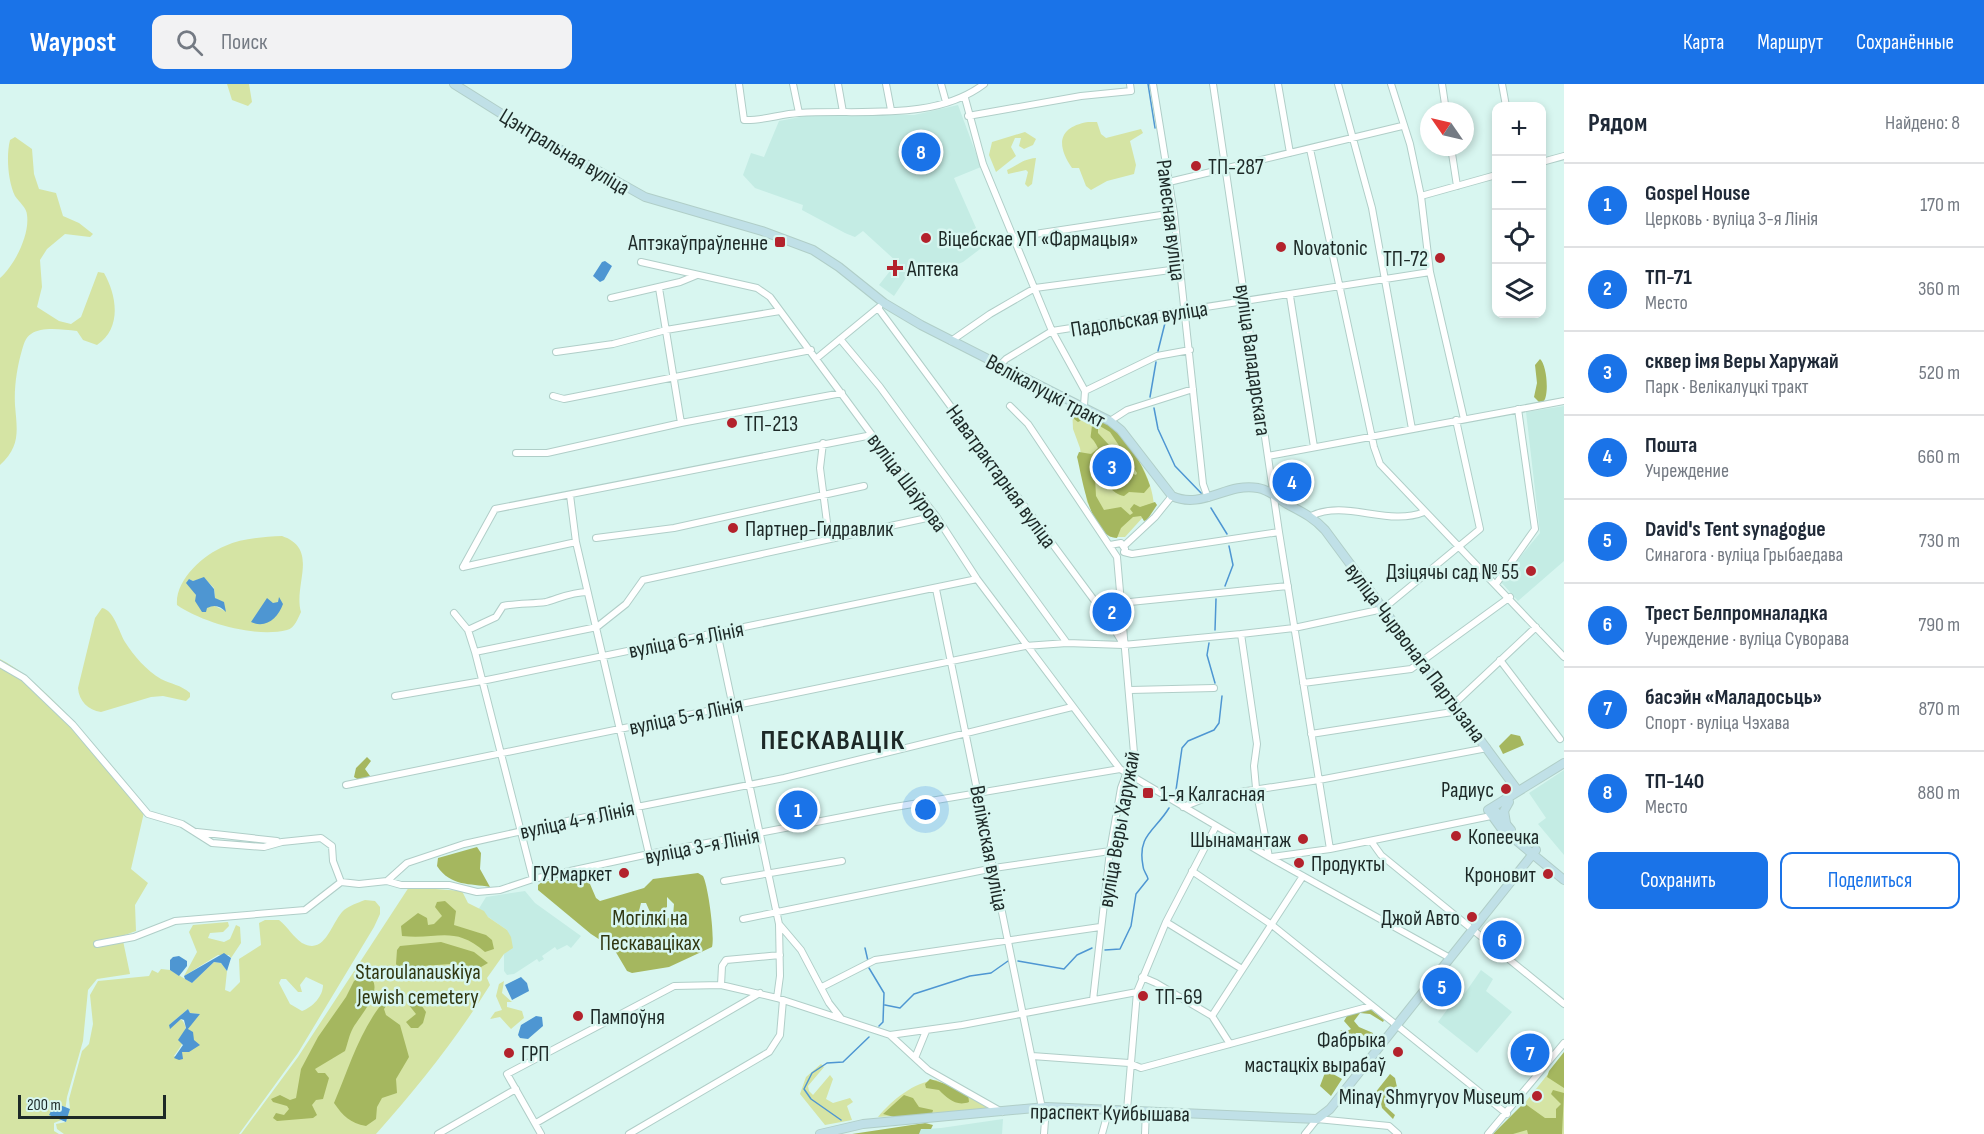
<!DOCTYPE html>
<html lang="ru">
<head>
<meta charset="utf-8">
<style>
  :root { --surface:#fff; --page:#f2f2f3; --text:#1f2937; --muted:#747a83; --line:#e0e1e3; --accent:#1a73e8 }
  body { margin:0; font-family:"Sofia Sans Condensed",sans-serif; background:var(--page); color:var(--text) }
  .controls { position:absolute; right:18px; top:18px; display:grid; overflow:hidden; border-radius:12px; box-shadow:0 3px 9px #0003 }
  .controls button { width:54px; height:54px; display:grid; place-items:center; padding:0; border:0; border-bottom:2px solid var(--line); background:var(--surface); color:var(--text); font:30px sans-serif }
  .compass { position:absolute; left:1420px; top:18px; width:54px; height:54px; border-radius:50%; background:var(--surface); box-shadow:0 3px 9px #0003; rotate:304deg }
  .scale { position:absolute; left:18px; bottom:15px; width:148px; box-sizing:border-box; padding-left:6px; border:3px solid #1d2927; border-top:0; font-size:16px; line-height:21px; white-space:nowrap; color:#1d2927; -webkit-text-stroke:4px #d8f6f0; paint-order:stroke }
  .you { position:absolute; left:926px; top:726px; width:21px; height:21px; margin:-15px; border:4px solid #fff; border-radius:50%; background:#1a73e8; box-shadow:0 0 0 9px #1a73e833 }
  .badge { display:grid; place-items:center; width:39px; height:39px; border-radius:50%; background:var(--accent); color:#fff; font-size:20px; font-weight:700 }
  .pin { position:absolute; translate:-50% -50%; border:3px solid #fff; box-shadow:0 2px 6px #0006 }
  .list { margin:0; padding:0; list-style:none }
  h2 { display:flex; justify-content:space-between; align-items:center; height:78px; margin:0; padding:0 24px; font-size:26px }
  h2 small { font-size:20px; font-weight:400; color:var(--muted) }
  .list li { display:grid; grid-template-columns:39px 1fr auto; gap:18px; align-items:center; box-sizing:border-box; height:84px; padding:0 24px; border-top:2px solid var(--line) }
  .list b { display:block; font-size:22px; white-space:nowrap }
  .list p { margin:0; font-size:20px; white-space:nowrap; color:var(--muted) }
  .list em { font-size:20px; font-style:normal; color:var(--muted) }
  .actions { display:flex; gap:12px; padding:18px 24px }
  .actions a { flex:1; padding:14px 0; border:2px solid var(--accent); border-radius:12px; text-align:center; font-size:21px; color:var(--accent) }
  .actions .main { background:var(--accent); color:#fff }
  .icon { flex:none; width:33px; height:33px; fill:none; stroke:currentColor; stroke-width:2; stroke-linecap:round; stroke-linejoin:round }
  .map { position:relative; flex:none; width:1564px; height:1050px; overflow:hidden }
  header { display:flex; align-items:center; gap:36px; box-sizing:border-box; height:84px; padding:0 30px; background:var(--accent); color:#fff }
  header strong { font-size:28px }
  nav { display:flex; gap:33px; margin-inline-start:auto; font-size:21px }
  .search { width:420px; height:54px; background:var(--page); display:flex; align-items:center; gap:15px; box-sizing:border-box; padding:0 21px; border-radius:12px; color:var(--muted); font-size:22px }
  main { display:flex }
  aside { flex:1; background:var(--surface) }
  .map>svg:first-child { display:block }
</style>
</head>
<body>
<header>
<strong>Waypost</strong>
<div class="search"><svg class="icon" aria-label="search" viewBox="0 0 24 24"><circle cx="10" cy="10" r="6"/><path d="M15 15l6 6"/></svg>Поиск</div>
<nav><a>Карта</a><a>Маршрут</a><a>Сохранённые</a></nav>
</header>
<main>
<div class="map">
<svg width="1564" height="1050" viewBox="0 0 1564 1050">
  <rect width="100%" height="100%" fill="#d8f6f0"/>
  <path fill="#c4ece4" d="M958,21L981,83L954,94L984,162L963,178L949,184L912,185L894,212L879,201L897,178L863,147L855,153L845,149L802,126L803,121L755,104L743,91L751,69L764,73L779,37L816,30L914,31Z
    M1564,322V477L1518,517L1500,497L1540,449L1526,328Z
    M1564,686V771L1538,740L1546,734L1529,709Z
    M525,807L535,819L581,852L571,864L567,861L557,866L555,863L542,872L544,875L539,878L537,875L514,890L507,891L504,887V870L511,860L507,846L478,826L486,813Z
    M1481,886L1493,895L1486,907L1512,928L1477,969L1438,938L1452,919L1465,909Z
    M1003,1035L1002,1050H882L881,1048L941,1044Z"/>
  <path fill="#d5e4a4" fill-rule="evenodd" d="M227,0H249L252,18L248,22L232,16Z
    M1088,38H1097L1101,50L1106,54L1141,45L1143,49L1130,57L1136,81L1134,90L1107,97L1091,106L1086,102L1079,84H1072C1056,61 1058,43 1088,38Z
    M1025,48L1036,55L1033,61L1024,65L1019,62L1021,54H1015L1011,63L1016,72L996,88L989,71L992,58Z
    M15,53L32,65L34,90L39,105L56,109L63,132L79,139L93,150L90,153L65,150L47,165L40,176L42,203L37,223L59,237L71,240L81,233L98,188L104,189C117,212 122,244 97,261L83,256L77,247C63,246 43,242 31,250C25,254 24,260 22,266C17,283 14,303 15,321C17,346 21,362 0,381V194C14,182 30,151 27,131C27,124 19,118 15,112C8,97 6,72 10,56Z
    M1036,74L1032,100L1028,103L1025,100L1028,88L1026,86L1008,90L1007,86C1018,81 1023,75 1036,74Z
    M1072,323C1086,329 1103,334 1114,344C1134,363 1152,394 1154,421L1125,453H1110L1087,418L1080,364L1073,345Z
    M282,452C320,465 293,501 301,528C298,534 295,544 287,546C256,554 203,539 177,521C175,496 203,471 225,462C242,454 263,453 282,452ZM204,494L214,504L215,514L221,518L225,527L213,521L202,525L189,495L193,497Z
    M102,524C114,526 119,548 125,558C134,572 146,586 161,595C171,600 181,601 190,609V613L186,617L163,612L151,613L101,628C88,626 79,617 78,604L95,534Z
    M0,575C51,601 108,679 145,724L131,785L148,799L135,821L136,847L122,852L130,890L97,895L88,906L83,957L67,1013L64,1035L54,1039V1047L59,1050H0Z
    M409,803L462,807L468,819L484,827L488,833L507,846L511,853L513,864L504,870L487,894L490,901C456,955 418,1003 376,1050H241L298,973Z
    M365,816L375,817L380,823V830L374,843L298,969L239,1050H64L57,1045L56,1040L66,1038L70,1025L69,1015L82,967L89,960L93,940L90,911L98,897L149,892L152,886L158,889L161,885L170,886L192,899L214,878L221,879L227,887L225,906L230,908L240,898L239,875L261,861L259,839L265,836H279C288,843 293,853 302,859C326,872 331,838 344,826C351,821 357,819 365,816ZM306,893L323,901C323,912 313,923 302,927L290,920L279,899L281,895H286L298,908H302L300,901ZM188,925L190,929L200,930L194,935L188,945L194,956L181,969V973L174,972C182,962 192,946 181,935L169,941Z
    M228,838L229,842L223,848L210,849L208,854L224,858L230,855L236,841L240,843L241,859L231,874L229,871H218L184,892L197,868L189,848L193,841Z
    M504,897L502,909L512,918H507V923L522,927L524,934L511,945L500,933L490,935L495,928L502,926L496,912L499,900Z
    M1564,970V1050H1500Z
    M821,980L824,983L808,1002L809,1007L813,1011L830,991L833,995L826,1015L833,1019L850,1014L853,1018L847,1022L852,1036L825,1041L800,1010L806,993Z
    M936,996L984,1019L987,1025L878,1033C892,1016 914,998 936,996Z"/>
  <path fill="#a5b75f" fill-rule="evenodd" d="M1540,275C1547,281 1549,310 1544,317L1539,318L1534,313L1537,299L1535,281Z
    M1074,324C1110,332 1139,368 1150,402L1144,409L1129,408L1124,412C1111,410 1108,397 1095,393L1096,412L1104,426L1121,423L1130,431L1133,429L1130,425L1134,420L1140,423L1155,418L1157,421L1147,436L1144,437L1141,432L1133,433L1121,444L1117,454C1090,453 1082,392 1077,373L1079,368L1091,370L1098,364C1089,346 1090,362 1092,341L1084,335L1078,338L1069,331ZM1098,341L1110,348L1137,389L1136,391L1119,385V373L1106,374L1109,361L1098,349Z
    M1511,650L1520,652L1524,661L1503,670L1499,662Z
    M367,673L371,677L365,685L370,692L359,696L354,693L356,684Z
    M477,763L481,769L480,785L490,803C470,799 451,803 437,782L438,774Z
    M698,789L703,792C708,801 715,852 712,863L669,883L632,889L627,887L614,865L591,850L538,806V801L542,798L583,793L590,800L596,814L600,817L644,804L653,795ZM667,813L674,820L673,832L653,841L641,837L639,827L641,819H646L650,828L654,831L667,823Z
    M445,817L456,827L454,841L486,851L492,856L494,865L485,868C454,841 438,856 402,852L401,842L418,829L427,834L428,841L434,840L442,832L435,823L437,818Z
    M441,858L474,868L488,879L481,883L451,880L423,882L412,889L403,890L396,880L397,866L400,862Z
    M365,890C389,901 361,930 353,944C349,951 348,959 345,967L315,985L318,989H325L329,994L323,1015L316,1016L312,1021L317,1031L313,1034L277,1037L273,1034L276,1029L284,1031L289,1025L287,1022L273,1018L271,1015L280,1011L290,1016L296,1014L301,985L318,953L346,913L354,897Z
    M415,912L426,928L423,939L418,944H411L406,938L416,930L408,920V914Z
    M385,916L388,919L384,925L386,931L400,941L409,973L396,995L397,1009L382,1014L377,1023L376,1035L366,1042C350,1039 343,1032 334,1019C349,984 360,945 385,916Z
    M1370,925L1384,936L1383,938L1370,930L1360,929L1354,937L1359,943L1373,949V956H1368L1361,949H1356L1348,959L1339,952L1341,946L1345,948L1351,945L1344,937L1347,932Z
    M1564,968V1004L1547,993L1549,987Z
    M1326,986L1342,995L1331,1012L1320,1002Z
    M1390,990L1395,994L1397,1003L1385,1022L1395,1031L1393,1035L1382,1024L1380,1015L1369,1010L1375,1009Z
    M930,995L961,1005L968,1010L969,1018C956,1023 947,1014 939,1006L926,1004L925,1000Z
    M1553,1006L1564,1009L1562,1050H1528L1527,1046L1513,1050H1493L1524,1019L1545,1034H1556V1025L1561,1020L1551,1010Z
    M904,1011L913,1014L919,1023L933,1026L932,1030L894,1033L883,1030Z
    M925,1039L933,1041L931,1045H921L919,1050H852Z"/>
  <path fill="#4e96d2" d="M605,177L612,182L604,196L600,198L593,192L602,178Z
    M204,493L214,505L215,514L224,518L226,528C220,522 215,520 207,524L206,528H202L195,517L196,511L186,499L189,495L193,497Z
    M279,513L283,520C278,534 266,545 251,538L267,514L273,519L278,518Z
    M224,869L231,874L227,887L221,879L214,878L192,899L185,895L184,892Z
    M179,872L187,877V882L179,892L170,886V876L173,873Z
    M521,893L527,899L529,907L512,916L505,901Z
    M188,925L190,929L200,930L188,945L193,948L194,956L200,961L189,968H182L183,975L179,976L174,974L183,961L178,956L186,944L184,936L181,935L170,945L169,941Z
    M536,932L542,933L543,942L528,955L520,954L518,951L521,941Z
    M55,1019L70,1025L66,1038L49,1031Z"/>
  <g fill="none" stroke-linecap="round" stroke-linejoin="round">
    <path stroke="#4e96d2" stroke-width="1.5" d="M1148,0L1155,44
      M1158,267L1166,235
      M1150,313L1156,278
      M1154,324L1158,345L1175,382L1202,410
      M1211,424L1227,450
      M1225,502L1233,481L1229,462
      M1215,546L1216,515
      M1209,559L1207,571L1215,599
      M1175,713L1182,664L1188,657L1214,646L1219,639L1222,612
      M865,864L868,877
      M1105,866L1120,865L1131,842L1136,810L1148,795C1147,790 1143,787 1143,782C1137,751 1155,747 1169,724
      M1018,877L1064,885L1077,871L1092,864
      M869,884L884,909L883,938L879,942
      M885,921L900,924L914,910L970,892L991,889L1008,877
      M841,1036L811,1015L804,1005L812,989L827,979L843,978L869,953"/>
    <defs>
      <path id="street" d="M739,0L744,36C763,37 780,30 799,29C859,25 934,38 984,0
        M793,0L799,29
        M838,0L843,28
        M886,0L891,26
        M941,0L946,18
        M1153,0L1174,129L1203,400L1208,414
        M1213,0L1279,448L1330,765
        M1278,0L1290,69
        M1338,0L1372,124L1412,345
        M1391,0L1410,60L1421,112L1430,188L1464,335
        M1442,0L1446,27
        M1502,0L1506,22
        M965,14L983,80L1052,247L1085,307L1084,322
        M968,32L1081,12L1131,7L1130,0
        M1451,63L1457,102
        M1310,65L1374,363L1380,380L1564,573
        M1542,78L1564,72
        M1169,98L1402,42
        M1421,112L1496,91
        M1015,153L1174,129
        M641,178L757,204L770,213L872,351L936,432L977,495L1120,685L1269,773L1450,874
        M659,204L681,339
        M1290,212L1314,363
        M611,214L680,198L697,191
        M878,224L1108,535L1122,558
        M840,255L880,303L1067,559
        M951,257L990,230L1035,204L1178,185
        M556,268L613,260L666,246L780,227
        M817,274L879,223
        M999,282L1006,275L1052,247L1430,188
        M1085,307L1157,272L1190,266
        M553,312L564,315L811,266
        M1010,322L1028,340L1117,473L1134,669L1121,704L1110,767L1093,916
        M1110,337L1127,326L1193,305
        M823,359L820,384L829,454
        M516,369H547L681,339L842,309
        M1268,372L1564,317
        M570,411L576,458L649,770
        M1311,432C1346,415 1388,443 1424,428
        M596,454L674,444L864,402
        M1110,461L1121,459L1125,465
        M1125,461L1155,433L1172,412
        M1124,468L1132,470L1279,448
        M463,483L495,425L872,351
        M463,483L576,458
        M1496,500L1535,445L1518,325
        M936,505L1042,1024
        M1120,519L1288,502
        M454,529L468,546L475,568L533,795
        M468,546L496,533L503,522C517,519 532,520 546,518C560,514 572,508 587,508
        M717,548L779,840L801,866L829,919L840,933
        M1241,550L1257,660L1254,682L1256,704L1269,773
        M475,568L597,543L626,520L643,496L936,432
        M1500,576L1560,655
        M0,580L24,594L73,641L148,730L182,740L212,759L264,763L282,758L321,754L332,762L333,777L341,798
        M1303,599L1411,585L1510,513
        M1130,606L1214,604
        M395,612L482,597L977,495
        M1454,620L1536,543
        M1311,650L1459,627
        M346,701L1025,562L1067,559L1123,561L1241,550L1294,544L1383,525L1480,445L1456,336
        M1227,710L1319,696L1487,664
        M1183,723L1203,715
        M197,748L277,757
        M1371,757L1381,771L1564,920
        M1272,773L1330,765L1491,732
        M1192,787L1272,841L1507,1030
        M387,797L401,801H449L477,808L500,806L533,795L649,770L889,724L1120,685
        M724,797L842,777
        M743,835L994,784L1110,767
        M1166,838L1242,885
        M97,860L134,853L175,837L305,826L341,798L359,800L387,797L407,779L464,760L581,734L784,694L1072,623
        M1142,893L1156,899L1212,932L1230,960
        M721,901L722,882L726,876L780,871
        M822,903L875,876L1100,843
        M777,914L780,892L779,840
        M1212,932L1303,792
        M890,951L962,941L1137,908
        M1032,972L1129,979L1141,984L1371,922
        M915,974L926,947
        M1127,1026L1137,908L1166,838L1216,742
        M536,1039L760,909
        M438,1050L516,1005
        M541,1050L507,990L674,902L721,901L777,914L890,951L928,986L1002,1028
        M629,1050L769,968L780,951L783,916
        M1044,1050L1046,1023
        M1102,1050L1109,1025
        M1145,1050L1146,1027
        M1305,1050L1317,1035L1389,1042L1398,1050
        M1488,1050L1564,959"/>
      <path id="secondary" d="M454,0L545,57L645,113L762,147L813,166L839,183L884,219L921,241L1110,337L1121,346L1172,412C1202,426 1227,398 1258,404C1270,406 1277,414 1287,420C1302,428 1313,433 1325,446L1518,707
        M1564,679L1488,726L1501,744L1564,796
        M1493,724L1511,746
        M1506,739L1504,727L1509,718
        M820,1050L863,1040L1046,1023L1317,1035L1330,1025L1536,766"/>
    </defs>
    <use href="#street" stroke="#b0cec8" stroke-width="8"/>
    <use href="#secondary" stroke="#b0cec8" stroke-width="10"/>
    <use href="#street" stroke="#fff" stroke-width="6"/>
    <use href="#secondary" stroke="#c0e0e7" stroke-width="8"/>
  </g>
  <g fill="#b3222c" stroke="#d8f6f0" stroke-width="2">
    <circle cx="1196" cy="82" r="6"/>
    <circle cx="926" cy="154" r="6"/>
    <rect x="774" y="152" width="12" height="12" rx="3"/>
    <circle cx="1281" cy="163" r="6"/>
    <circle cx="1440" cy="174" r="6"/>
    <path d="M892 175h6v6h6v6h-6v6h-6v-6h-6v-6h6z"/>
    <circle cx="732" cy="339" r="6"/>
    <circle cx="733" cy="444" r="6"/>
    <circle cx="1531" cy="487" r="6"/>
    <circle cx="1506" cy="705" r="6"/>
    <rect x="1142" y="703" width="12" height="12" rx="3"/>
    <circle cx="1456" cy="752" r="6"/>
    <circle cx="1303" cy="755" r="6"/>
    <circle cx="1299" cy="779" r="6"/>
    <circle cx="624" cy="789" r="6"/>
    <circle cx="1548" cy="790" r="6"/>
    <circle cx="1472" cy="833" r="6"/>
    <circle cx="1143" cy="912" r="6"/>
    <circle cx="578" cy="932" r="6"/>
    <circle cx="1398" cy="968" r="6"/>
    <circle cx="509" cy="969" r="6"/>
    <circle cx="1537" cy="1012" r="6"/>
  </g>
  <g text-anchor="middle" stroke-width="5" stroke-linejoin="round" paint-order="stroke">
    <g font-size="22" fill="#1d2927" stroke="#d8f6f0">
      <text transform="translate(565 67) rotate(31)" y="8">Цэнтральная вуліца</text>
      <text transform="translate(1172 136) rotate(83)" y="8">Рамесная вуліца</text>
      <text transform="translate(1139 234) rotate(-9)" y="8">Падольская вуліца</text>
      <text transform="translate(1254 276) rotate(82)" y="8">вуліца Валадарскага</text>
      <text transform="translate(1046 306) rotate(28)" y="8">Велікалуцкі тракт</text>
      <text transform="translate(1002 392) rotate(54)" y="8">Наватрактарная вуліца</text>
      <text transform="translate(908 398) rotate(53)" y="8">вуліца Шаўрова</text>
      <text transform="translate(686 555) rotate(-11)" y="8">вуліца 6-я Лінія</text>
      <text transform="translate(1416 568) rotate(53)" y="8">вуліца Чырвонага Партызана</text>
      <text transform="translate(686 631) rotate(-12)" y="8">вуліца 5-я Лінія</text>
      <text transform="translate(577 735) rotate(-12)" y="8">вуліца 4-я Лінія</text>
      <text transform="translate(1118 745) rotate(-80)" y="8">вуліца Веры Харужай</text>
      <text transform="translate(702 761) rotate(-11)" y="8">вуліца 3-я Лінія</text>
      <text transform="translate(990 764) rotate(79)" y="8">Веліжская вуліца</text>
      <text transform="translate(1110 1028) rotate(1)" y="8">праспект Куйбышава</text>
    </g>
    <g font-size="22" fill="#1d2927" stroke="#d8f6f0" text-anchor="start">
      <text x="1208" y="90">ТП-287</text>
      <text x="938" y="162">Віцебскае УП «Фармацыя»</text>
      <text x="768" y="166" text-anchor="end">Аптэкаўпраўленне</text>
      <text x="1293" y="171">Novatonic</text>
      <text x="1428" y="182" text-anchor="end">ТП-72</text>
      <text x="907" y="192">Аптека</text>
      <text x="744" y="347">ТП-213</text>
      <text x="745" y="452">Партнер-Гидравлик</text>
      <text x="1519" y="495" text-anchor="end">Дзіцячы сад № 55</text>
      <text x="1494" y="713" text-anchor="end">Радиус</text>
      <text x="1160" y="717">1-я Калгасная</text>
      <text x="1468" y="760">Копеечка</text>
      <text x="1291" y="763" text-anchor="end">Шынамантаж</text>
      <text x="1311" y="787">Продукты</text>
      <text x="612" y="797" text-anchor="end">ГУРмаркет</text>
      <text x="1536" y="798" text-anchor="end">Кроновит</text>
      <text x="1460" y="841" text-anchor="end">Джой Авто</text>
      <text x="1155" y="920">ТП-69</text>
      <text x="590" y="940">Пампоўня</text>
      <text x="1386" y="963" text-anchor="end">Фабрыка<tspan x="1386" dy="25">мастацкіх вырабаў</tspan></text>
      <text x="521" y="977">ГРП</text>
      <text x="1525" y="1020" text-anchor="end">Minay Shmyryov Museum</text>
    </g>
    <g font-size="22" fill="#303711" stroke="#d8f6f0">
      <text x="650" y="841">Могілкі на<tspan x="650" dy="25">Пескаваціках</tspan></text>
      <text x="418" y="895">Staroulanauskiya<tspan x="418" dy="25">Jewish cemetery</tspan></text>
    </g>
    <g font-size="28" font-weight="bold" letter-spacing="1.5" fill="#1d2927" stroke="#d8f6f0">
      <text x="833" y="665">ПЕСКАВАЦІК</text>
    </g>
  </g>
</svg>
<div class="controls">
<button>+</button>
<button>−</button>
<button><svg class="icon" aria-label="locate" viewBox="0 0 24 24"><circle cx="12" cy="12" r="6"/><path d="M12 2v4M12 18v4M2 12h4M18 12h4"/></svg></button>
<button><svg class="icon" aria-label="layers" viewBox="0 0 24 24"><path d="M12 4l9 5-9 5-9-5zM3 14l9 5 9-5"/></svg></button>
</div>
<svg class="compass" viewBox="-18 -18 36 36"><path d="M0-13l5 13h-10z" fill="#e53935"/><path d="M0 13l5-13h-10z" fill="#747a83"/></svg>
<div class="scale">200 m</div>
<div class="you"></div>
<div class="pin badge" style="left:798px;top:726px">1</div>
<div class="pin badge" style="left:1112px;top:528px">2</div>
<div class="pin badge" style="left:1112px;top:383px">3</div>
<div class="pin badge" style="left:1292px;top:398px">4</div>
<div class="pin badge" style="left:1442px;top:903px">5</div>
<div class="pin badge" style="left:1502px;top:856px">6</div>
<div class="pin badge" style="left:1530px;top:969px">7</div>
<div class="pin badge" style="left:921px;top:68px">8</div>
</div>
<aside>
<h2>Рядом<small>Найдено: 8</small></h2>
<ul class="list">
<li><span class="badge">1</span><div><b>Gospel House</b><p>Церковь · вуліца 3-я Лінія</p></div><em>170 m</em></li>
<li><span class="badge">2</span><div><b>ТП-71</b><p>Место</p></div><em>360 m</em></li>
<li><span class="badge">3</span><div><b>сквер імя Веры Харужай</b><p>Парк · Велікалуцкі тракт</p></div><em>520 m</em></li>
<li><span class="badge">4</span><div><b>Пошта</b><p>Учреждение</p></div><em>660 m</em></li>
<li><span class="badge">5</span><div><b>David's Tent synagogue</b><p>Синагога · вуліца Грыбаедава</p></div><em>730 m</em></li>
<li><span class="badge">6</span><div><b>Трест Белпромналадка</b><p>Учреждение · вуліца Суворава</p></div><em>790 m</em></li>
<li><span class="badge">7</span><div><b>басэйн «Маладосьць»</b><p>Спорт · вуліца Чэхава</p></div><em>870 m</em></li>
<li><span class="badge">8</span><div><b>ТП-140</b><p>Место</p></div><em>880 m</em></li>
</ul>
<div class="actions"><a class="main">Сохранить</a><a>Поделиться</a></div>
</aside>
</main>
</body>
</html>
